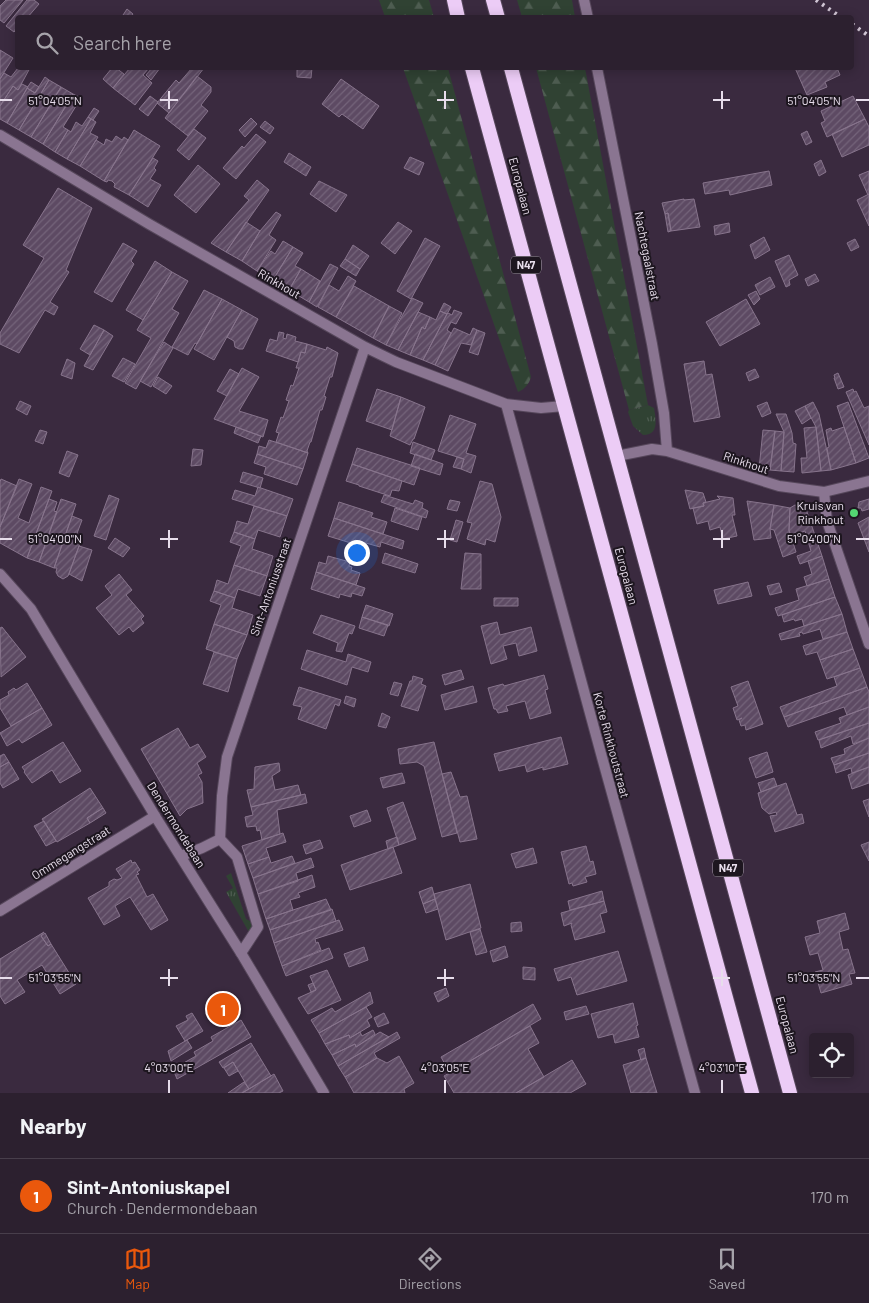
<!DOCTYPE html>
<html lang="en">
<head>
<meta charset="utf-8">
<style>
  :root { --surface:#2c202f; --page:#382d3b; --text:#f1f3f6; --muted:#a6a3aa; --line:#483e4b; --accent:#ea580c }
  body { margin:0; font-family:Barlow,sans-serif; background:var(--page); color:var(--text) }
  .controls { position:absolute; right:15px; bottom:15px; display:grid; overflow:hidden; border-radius:5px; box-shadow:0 2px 12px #0003 }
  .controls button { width:45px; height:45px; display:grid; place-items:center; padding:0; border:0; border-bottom:1px solid var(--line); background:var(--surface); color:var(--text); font:25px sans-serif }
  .you { position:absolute; left:356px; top:552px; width:18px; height:18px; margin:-12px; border:4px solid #fff; border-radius:50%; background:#1a73e8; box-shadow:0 0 0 8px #1a73e833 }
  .badge { display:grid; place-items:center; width:32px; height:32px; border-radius:50%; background:var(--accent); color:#fff; font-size:16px; font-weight:700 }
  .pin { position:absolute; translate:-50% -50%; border:2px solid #fff; box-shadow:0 1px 5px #0006 }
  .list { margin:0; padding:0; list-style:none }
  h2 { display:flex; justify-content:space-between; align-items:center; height:65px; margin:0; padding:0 20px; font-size:21px }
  h2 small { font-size:16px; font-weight:400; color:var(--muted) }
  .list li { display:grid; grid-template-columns:32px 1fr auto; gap:15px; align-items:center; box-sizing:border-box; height:75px; padding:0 20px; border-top:1px solid var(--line) }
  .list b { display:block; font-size:19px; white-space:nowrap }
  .list p { margin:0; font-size:16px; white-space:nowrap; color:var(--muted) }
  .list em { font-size:16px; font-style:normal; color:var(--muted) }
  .icon { flex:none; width:28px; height:28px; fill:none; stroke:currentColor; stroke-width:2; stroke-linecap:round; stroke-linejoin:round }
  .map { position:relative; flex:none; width:869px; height:1093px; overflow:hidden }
  .search { position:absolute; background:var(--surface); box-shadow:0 2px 12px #0003; left:15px; right:15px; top:15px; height:55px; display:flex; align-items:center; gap:12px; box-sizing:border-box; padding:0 18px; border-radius:5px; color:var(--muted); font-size:19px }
  .sheet { height:140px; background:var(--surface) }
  nav { display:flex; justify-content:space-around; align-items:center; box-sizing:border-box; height:70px; border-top:1px solid var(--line); background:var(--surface); font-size:14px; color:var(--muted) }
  nav a { display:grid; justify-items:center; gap:2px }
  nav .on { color:var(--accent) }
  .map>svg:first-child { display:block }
</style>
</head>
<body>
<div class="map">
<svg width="869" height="1093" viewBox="0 0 869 1093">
  <defs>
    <pattern id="grass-tufts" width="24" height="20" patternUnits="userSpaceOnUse" patternTransform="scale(1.25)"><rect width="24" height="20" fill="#304233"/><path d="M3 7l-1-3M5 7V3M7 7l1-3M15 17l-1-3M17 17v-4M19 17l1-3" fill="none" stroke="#4e5d51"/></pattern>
    <pattern id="forest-firs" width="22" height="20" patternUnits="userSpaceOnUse" patternTransform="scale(1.25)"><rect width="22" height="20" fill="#304233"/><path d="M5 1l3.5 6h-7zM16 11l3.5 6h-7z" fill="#4e5d51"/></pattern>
    <pattern id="building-hatch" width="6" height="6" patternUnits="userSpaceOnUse" patternTransform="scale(1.25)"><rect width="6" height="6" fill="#5d4a63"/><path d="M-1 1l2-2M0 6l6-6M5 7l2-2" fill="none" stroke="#74647a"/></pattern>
  </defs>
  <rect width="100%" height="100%" fill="#3a2a3f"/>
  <path fill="url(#grass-tufts)" d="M648,405L654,408C656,420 659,435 643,435L633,426L628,412L629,410Z
    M231,873L246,919L254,923L250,934L226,892L233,888L226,876Z"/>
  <path fill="url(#forest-firs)" d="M379,0H429L434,17H385Z
    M517,0H572L575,17H522Z
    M403,68H448L531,377C529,384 525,389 518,392Z
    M536,68H585L648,405L629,410Z"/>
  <path fill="url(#building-hatch)" stroke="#87748c" d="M6,0H23L4,23L0,20V6Z
    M27,0H34L39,4L27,18H18V28L14,32L6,26Z
    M127,9L133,14L130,18H121Z
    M0,50L13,58L0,79Z
    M18,68H30L18,90L13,86L0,106V79L4,73L11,77Z
    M112,68H116L124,74L113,88L103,79Z
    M130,68H149L143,75L152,83L135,105L113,88Z
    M152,68H160L151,80L146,75Z
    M192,68H204L169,113L157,103L176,80L179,83Z
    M297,68H312L311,78L297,77Z
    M795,68H837L840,75L825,82L827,87L807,95Z
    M197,76L211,87V92L201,105L208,111L188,136L165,118Z
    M45,77L49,80L19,130L7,123L27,88L35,93Z
    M341,79L379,106L363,129L342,114L339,117L322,104Z
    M49,80L61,87L31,137L19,130Z
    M31,82L39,87L35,93L27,88Z
    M22,84L28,87L7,123L0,119V106L13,86L18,90Z
    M61,87L73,94L43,144L31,137Z
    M73,94L81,98L63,127L68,130L55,152L43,144Z
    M150,96L158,102L148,116L139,109Z
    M853,96L865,119L827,137L821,123L825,121L821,111Z
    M94,108L99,111L93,120L88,117Z
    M88,117L91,119L67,159L55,152L68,130L71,132L76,122L82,126Z
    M251,118L257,124L245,137L239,130Z
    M91,119L96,122L90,133L98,137L80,166L67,159Z
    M865,119L869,127V145L842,157L832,134Z
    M265,121L274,128L270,134L260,127Z
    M194,129L206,138L189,160L177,150Z
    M134,130L160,146L129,195L114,187L115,184L112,181L108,180L107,182L104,181Z
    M807,131L812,142L806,145L801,134Z
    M256,134L266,142L236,179L223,168L242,146L244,148Z
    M116,136L122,140L124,137L128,140L104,181L80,166L96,140L104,145L106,139L112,142Z
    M289,153L311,167L306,176L284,162Z
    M410,157L424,163L419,175L404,168Z
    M153,158L158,161L154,168L156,170L150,179L161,185L148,207L129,195Z
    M821,160L826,172L819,176L814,164Z
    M198,165L220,184L196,213L174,195Z
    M769,171L772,185L730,195L729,190L705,194L703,183Z
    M869,171V194L868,195L859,175Z
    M257,180L269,190L226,252L211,243L249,200L244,196Z
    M319,181L347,195L336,212L310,194Z
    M58,188L92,208L66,270L69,272L50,302L58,307L54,315L45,310L19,353L0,344V333L44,258L23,245Z
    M869,194V226L857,200Z
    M684,199V200L694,199L700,227L671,231L668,213L665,214L662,203Z
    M276,212L281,215L269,235L276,240L257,271L242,261L260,231Z
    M668,213L671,231L668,232L665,214Z
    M246,222L260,231L242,261L226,252Z
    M398,222L412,231L395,254L381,243Z
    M729,223L730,232L715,235L714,226Z
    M764,237L770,250L755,259L750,245Z
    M425,238L440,246L411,299L397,291Z
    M855,239L859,247L851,251L847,243Z
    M283,241L293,247L273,280L257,271L271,251L275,254Z
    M123,243L137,251L131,261L134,264L112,302L94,292Z
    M353,245L369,256L360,269L345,259Z
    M293,247L303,253L295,266L301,269L289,290L273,280Z
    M789,255L798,275L789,280L790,285L786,287L775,261Z
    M345,259L360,269L356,276L340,266Z
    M155,261L172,272L143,320L126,310Z
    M330,264L338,268L317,307L309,302Z
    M301,269L320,281L309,302L289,290Z
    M172,272L188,281L172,309L179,313L136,389L125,383L151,338L137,330Z
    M815,274L819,281L808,286L805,279Z
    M348,276L356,281L336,317L318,307L329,285L339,291Z
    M770,277L775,287L760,295L755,285Z
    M354,286L389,306L373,338L336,317Z
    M204,290L222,299L197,344L195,343L188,355L172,347Z
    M756,291L760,299L754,305L748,295Z
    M412,298L423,303L398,350L386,345Z
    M222,299L242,310L214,360L194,349Z
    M746,299L760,324L720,346L706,322Z
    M444,303L451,307L447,314L440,311Z
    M389,306L402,313L386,345L373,338Z
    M242,310L258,319L243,349H239L235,347L234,341L227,337Z
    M454,310L462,313L456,324L451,322L447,330L451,333L435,365L423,360L447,314L448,313L452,315Z
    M440,311L447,314L423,360L410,355L422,327L425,329L430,317L436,320Z
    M418,312L430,317L425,329L422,327L410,355L398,350Z
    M94,325L104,330L90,355L80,349Z
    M454,328L470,335L473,328L477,330L471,345L461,343L448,371L435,365Z
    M104,330L113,336L93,370L84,366Z
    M477,330L485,333L478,355L469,352Z
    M279,332L284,333L283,338L286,339L287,334L296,337L295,341L307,344L305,353L301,352L298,362L266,351L270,339L277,341Z
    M164,342L173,348L151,387L140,381Z
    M307,344L326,350L327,347L338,353L332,377H330L324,396L326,397L322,410H320L311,442H310L307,451L308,453L276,442L279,433L276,432L281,417L283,418L289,401L286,400L291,385L293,386L299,368H296L298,362L301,352L305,353Z
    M123,358L135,364L124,382L112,376Z
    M67,359L75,363L72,379L61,375Z
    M704,361L706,375L712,374L720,417L694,422L684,364Z
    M242,368L259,377L239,411L268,420L263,437L214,419Z
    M230,369L239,374L227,396L217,391Z
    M755,369L759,377L749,381L746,373Z
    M838,373L844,387L838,389L834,378H835L834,375Z
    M158,377L172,386L166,394L153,386Z
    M377,389L401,397L392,430L366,421Z
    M853,389L854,392L856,391L864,408L869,406V445L846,392Z
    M401,397L425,407L414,439H413L410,445L390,436Z
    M20,401L31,406L27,415L16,409Z
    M767,402L771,413L762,417L757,406Z
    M813,402L819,414L831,470L821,471L816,427L805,406Z
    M848,402L869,458L856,463L837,406Z
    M805,406L811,418L802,424L795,411Z
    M776,414H786L792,433L793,443L796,444L794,472L781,471L784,432Z
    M450,415L476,424L466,453L476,456L471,473L461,469L464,459L438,451Z
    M236,427L261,436L258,443L234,433Z
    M816,427L821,471L802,473L801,458H807L804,428Z
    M844,427L856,463L831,470L827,448L829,447L826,430L831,428L832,431Z
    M40,430L47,432L43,444L35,441Z
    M763,430L775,431L770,470L759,469Z
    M775,431L784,432L781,471L770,470Z
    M269,440L308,453L303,469L257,454L259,446L266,448Z
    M413,442L435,450L431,460L410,453Z
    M357,448L420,468L414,485L352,464Z
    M193,449L203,450L201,465L191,466Z
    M67,451L78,455L69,477L59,473Z
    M257,454L303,469L297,485L264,474L266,467L254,463Z
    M415,454L443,464L440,475L411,466Z
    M457,457L464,459L461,469L453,467Z
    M352,464L402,481L399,491L392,490L390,496L359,486V485L346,481Z
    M243,472L263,478L260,488L240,482Z
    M1,479L17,486L0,527V482Z
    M19,479L32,484L18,518L29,523L41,487L52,491L27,558L0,543V527Z
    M480,481L492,484L501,517L495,542L486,539L485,545L467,539L472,523L467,522Z
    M258,487L293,499L287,516L232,499L235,490L255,496Z
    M685,490L703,493L706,502L703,503L704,506L690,509Z
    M109,495L119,499L106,540L94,536Z
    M384,495L413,504L415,500L423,503L422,508L428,511L426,518L381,502Z
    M717,496L733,498L735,515H732L737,536L723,539L720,527L710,530L708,521L697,524L693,508L704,506L703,503L720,499Z
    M49,499L57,502L54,511L57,512L39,562L27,558Z
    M61,499L76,504L54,568L39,562Z
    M869,499V509L862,511L861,508H858L859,502Z
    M450,500L460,502L457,511L447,509Z
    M747,501L774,505L770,529L771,538L754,540Z
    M339,502L373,513L371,517L387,522L383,534L334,518Z
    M774,505L790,508L789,530L796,552L783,557L774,530L770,529Z
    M795,505L800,506L801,508L805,506L822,556L800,564L797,556L811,551L805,531L790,536L789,530L790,508Z
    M254,506L287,516L280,537L258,530L255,539L234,532L237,521L248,524Z
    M395,508L422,517L418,530L391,521Z
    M72,516L82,520L76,536L82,538L68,576L63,579L58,576L56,572L57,568H54Z
    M869,517V552L858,523Z
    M334,518L404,541L402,549L381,542L380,547L355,540L354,544L328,536Z
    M456,520L463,522L457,542L450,540Z
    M234,532L255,539L252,549L273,556L267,576L234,565L241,546L230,542Z
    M115,538L130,548L123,557L108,548Z
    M79,546L92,550L82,581L69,574Z
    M385,553L418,564L415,573L382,563Z
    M465,553L481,554V589H461Z
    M328,556L350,562L349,566L352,567L351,570L360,573L356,585L316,572L319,562L326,564Z
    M822,556L829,579L807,586L804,577L812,574L808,561Z
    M234,565L267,576L260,596L238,589L235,598L214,591L217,580L228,584Z
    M316,572L365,588L362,596L352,593L351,597L340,594L339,598L311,589Z
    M119,574L132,590L126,595L144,616L141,619L144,623L133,632L129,627L119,635L96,608L112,595L105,586Z
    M829,579L835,597L778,616L775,608L799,600L796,589Z
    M748,582L752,596L718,604L714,590Z
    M779,583L782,592L770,595L767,586Z
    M214,591L235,598L232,608L253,615L247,635L214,624L221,605L210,601Z
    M835,597L842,614L804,626L802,619L795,621L794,619L784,622L782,615Z
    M494,598H518V606H494Z
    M366,605L393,614L389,626L362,617Z
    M842,614L847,632L823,639L820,629L803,634L802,632L799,633L800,636L781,640L779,634Z
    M321,615L355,626L352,634L349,633L342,652L336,651L338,643L313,633Z
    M362,617L388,625L384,636L359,628Z
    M497,622L500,635L531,627L537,651L519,656L516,643L503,646L507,659L491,664L481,626Z
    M214,624L247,635L237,659L206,649Z
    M2,627L26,657L1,677L0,628Z
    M847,632L853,649L820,660L817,652L806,655L803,646Z
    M853,649L860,668L827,679L820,660Z
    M307,650L346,662L348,654L371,662L368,672L352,667L347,685L301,669Z
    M214,652L237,659L228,692L203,684Z
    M860,668L867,687L784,717L780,707L837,686L834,677Z
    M461,670L464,679L445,685L442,675Z
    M544,675L548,689L545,690L551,713L530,719L525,701L506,706L508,711L498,713L496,709H494L488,688L503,684L504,686Z
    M413,676L423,679L421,684L426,686L418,711L401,706L410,681H412Z
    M748,681L763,724L746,730L745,725L741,726L739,720L742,718L737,720L733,708L738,706L731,687Z
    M394,682L402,684L398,696L390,694Z
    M27,683L42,708L11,726L0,708V700L9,695L8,692L14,688L16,690Z
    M473,686L477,702L445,710L441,695Z
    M299,687L341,700L339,706L335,704L326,729L298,719L302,707L293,705Z
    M867,687L869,692V707L847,715L844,707L788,727L784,717Z
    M346,696L356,699L354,707L344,703Z
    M869,707V723L818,740L815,732L841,723L839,718Z
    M42,708L52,725L22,743L19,739L7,746L0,733Z
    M382,713L390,717L386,728L378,726Z
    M869,723V738L853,744L851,736L821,748L819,740Z
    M178,728L190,748L198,744L206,757L197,763L202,773L198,775L202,782L203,803L187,809L180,816L141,749Z
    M561,737L568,764L543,770V767L527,772L525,765L499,771L494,754Z
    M869,738V753L834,765L831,758L845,754L844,749Z
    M63,742L81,771L60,783L52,770L32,783L24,772L25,771L22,767Z
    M434,742L457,833L442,837L424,766L417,762L400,764L398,749Z
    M767,752L773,772L756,778L749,758Z
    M869,753V767L852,773L851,768L836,773L834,765Z
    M4,754L9,762L0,767V756Z
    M9,762L19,779L3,788L0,783V767Z
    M279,763L280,771L272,776L275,790L298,785L301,795L251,807L247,790L254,789L255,767Z
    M869,767V783L852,789L848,775Z
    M451,772L460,797L467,796L477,839L460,842L442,774Z
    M402,773L405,783L383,788L380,778Z
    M774,778L777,786L761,792L758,783Z
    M786,783L797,815L802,814L804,823L775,832L770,816L777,815L776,812L769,814L762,808L758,793Z
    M90,788L103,808L87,818L90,823L57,842L42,819Z
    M305,794L307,803L277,810L280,834L262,840L260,830L257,831L256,826L247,827L245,817L253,815L251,807Z
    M869,799V817L863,801Z
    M403,802L416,839L399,845L387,808Z
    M103,808L106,813L90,823L87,818Z
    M367,810L371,821L354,827L350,816Z
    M44,821L56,841L46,846L34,826Z
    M283,833L286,842L266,848L269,857L248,864L242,846Z
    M397,837L399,845L388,849L386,841Z
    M320,840L323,848L306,854L303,845Z
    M869,842V861L861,845Z
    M586,846L590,862L593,861L596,874L585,877L587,882L573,886L572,883L569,884L561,852Z
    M393,847L402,873L350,890L341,865Z
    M533,848L537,863L516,868L511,854Z
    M292,856L295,863L253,878L248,864L269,857L271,863Z
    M311,858L314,867L296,873L298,881L258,894L253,878Z
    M131,860L132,863L135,862L140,870L137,872L139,874L136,875L147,897L153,894L168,920L151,930L130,897L115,906L120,916L104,925L88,898L109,886V882L114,879L117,880L122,878L116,869Z
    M312,875L315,887L298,893L300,897L290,900L293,910L266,919L258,894Z
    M470,884L481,928L446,940L434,894Z
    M432,887L435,899L423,904L419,892Z
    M602,891L604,901L570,910L568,901Z
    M326,899L331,910L270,930L266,919Z
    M435,899L438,909L426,913L423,904Z
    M604,901L607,912L600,914L605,932L575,940L571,925L572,923L564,926L561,913Z
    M332,909L336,921L274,943L270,930Z
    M845,913L849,929L839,932L843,950L848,949L855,973L849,974L852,984L821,993L815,972L823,970L818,953L810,955L805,937L820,933L817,921Z
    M339,920L343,930L315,939L316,943L318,942L321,950L282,966L274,943Z
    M521,922L522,931L511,932V923Z
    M480,929L487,952L476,955L470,932Z
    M44,932L41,936L48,946L51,944L76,984L60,994L42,965L17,980L25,992L5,1004L0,996V959Z
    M45,933L51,944L48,946L41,936Z
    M505,946L508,957L493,962L490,951Z
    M364,947L368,960L349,967L344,954Z
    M329,948L333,958L286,976L282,966Z
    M618,951L627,981L577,995L571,977L558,981L554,969Z
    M523,967L535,968V980L523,979Z
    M327,970L341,1000L308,1014L298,998L316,990L310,976Z
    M313,983L316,990L311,992L308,985Z
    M446,988L449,996L438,1002L434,993Z
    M370,992L373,1003L319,1033L311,1020L332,1008L335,1012Z
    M633,1003L638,1025L636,1026L639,1037L615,1043L613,1034L598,1038L591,1014Z
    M224,1004L228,1011L222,1015L218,1007Z
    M533,1004L541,1019L450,1073L441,1057Z
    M586,1006L589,1014L566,1020L564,1012Z
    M366,1007L372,1017L367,1020L370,1026L350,1038L349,1035L325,1044L319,1033Z
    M192,1013L203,1031L185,1041L176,1026L188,1020L186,1016Z
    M384,1013L389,1023L378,1027L374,1018Z
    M241,1020L251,1037L177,1079L173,1069L196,1056L194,1052L213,1041L211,1037Z
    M530,1026L539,1043L528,1049L544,1077L516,1093H454L444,1076Z
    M373,1030L375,1034L356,1047L355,1044L332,1055L325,1044L349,1035L350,1038L360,1032L362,1036Z
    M380,1032L389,1037L338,1066L332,1055L355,1044L356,1047Z
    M397,1032L400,1038L374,1053L377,1058L345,1077L338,1066Z
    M187,1040L192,1048L171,1061L168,1051Z
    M251,1043L271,1076L249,1089L233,1062L223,1068L219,1062Z
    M644,1048L646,1058L641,1060L638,1050Z
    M399,1056L414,1083L404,1089L405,1093H354L345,1077L377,1058L387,1063Z
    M646,1058L657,1093H631L623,1065Z
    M572,1060L586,1084L570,1093H516Z
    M233,1062L238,1071L229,1076L224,1068Z
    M274,1074L283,1091L279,1093H242Z
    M244,1082L249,1089L242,1093H228Z"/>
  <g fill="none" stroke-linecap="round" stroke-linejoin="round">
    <defs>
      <path id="minor" d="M584,0L588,18
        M597,68L652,344L664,413L667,451
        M0,135L149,224L365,347L396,362L506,404L541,408L564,406
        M506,404L603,761L695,1093
        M617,456L652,449L667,451L779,486L824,492L869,481
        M824,492L827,521L869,644
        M220,839L237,857L258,927L241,953
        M181,856L202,848L220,839L222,796L227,757L365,347
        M0,911L155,816"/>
      <path id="tertiary" d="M0,574L31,609L155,816L241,953L324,1093"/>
      <path id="trunk" d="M454,0L458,18
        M493,0L498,18
        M472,68L752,1093
        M511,68L790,1093"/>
    </defs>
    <use href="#minor" stroke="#56475b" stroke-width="12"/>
    <use href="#tertiary" stroke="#56475b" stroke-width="12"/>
    <use href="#trunk" stroke="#56475b" stroke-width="16"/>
    <use href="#minor" stroke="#8a7591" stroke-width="10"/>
    <use href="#tertiary" stroke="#8a7591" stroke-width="10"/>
    <use href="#trunk" stroke="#ecccf6" stroke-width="14"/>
    <path stroke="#d0c5d4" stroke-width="4" stroke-dasharray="2.5 5" stroke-linecap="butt" d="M816,0L842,18
      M852,24L869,36"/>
  </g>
  <path fill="none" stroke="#e7ddeb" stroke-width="2" d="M169,91V109M445,91V109M722,91V109M0,100H12M160,100H178M437,100H454M713,100H730M856,100H869M169,530V548M445,530V548M722,530V548M0,539H12M160,539H178M437,539H454M713,539H730M856,539H869M169,969V986M445,969V986M722,969V986M0,978H12M160,978H178M437,978H454M713,978H730M856,978H869M169,1080V1093M445,1080V1093M722,1080V1093"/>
  <circle fill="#54d672" stroke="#1d161f" stroke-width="2" cx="854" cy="513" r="5"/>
  <g text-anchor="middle" stroke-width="4" stroke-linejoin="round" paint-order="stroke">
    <g fill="#1d161f" stroke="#aaa1ae" stroke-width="1">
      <rect x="511" y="256.5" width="30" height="17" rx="4"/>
      <rect x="713" y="859.5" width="30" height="17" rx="4"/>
    </g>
    <g font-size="11" font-weight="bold" fill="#e7ddeb">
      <text x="526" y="269">N47</text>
      <text x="728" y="872">N47</text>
    </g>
    <g font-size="12" fill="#e7ddeb" stroke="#1d161f">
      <text transform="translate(520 186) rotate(75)" y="4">Europalaan</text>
      <text transform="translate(647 256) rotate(79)" y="4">Nachtegaalstraat</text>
      <text transform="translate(279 284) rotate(30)" y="4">Rinkhout</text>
      <text transform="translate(746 463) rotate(18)" y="4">Rinkhout</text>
      <text transform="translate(626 576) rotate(75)" y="4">Europalaan</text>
      <text transform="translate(271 587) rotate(-71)" y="4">Sint-Antoniusstraat</text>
      <text transform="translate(611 745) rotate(75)" y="4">Korte Rinkhoutstraat</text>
      <text transform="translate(176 825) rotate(58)" y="4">Dendermondebaan</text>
      <text transform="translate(71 853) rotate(-32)" y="4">Ommegangstraat</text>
      <text transform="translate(787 1025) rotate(75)" y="4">Europalaan</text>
    </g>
    <g font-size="12" fill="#e7ddeb" stroke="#1d161f" text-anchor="end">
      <text x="844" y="510">Kruis van<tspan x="844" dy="14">Rinkhout</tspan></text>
    </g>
  </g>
  <g font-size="12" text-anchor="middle" fill="#e7ddeb" stroke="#1d161f" stroke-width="4" stroke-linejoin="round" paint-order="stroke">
    <text x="55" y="105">51°04'05"N</text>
    <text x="814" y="105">51°04'05"N</text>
    <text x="55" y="543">51°04'00"N</text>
    <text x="814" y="543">51°04'00"N</text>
    <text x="55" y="982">51°03'55"N</text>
    <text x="814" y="982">51°03'55"N</text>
    <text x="169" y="1072">4°03'00"E</text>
    <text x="445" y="1072">4°03'05"E</text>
    <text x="722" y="1072">4°03'10"E</text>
  </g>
</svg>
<div class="controls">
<button><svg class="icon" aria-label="locate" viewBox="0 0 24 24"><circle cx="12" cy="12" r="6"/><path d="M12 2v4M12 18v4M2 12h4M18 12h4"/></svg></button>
</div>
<div class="you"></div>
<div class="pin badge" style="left:223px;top:1009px">1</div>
<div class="search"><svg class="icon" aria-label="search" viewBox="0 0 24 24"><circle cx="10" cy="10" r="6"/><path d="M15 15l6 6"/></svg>Search here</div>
</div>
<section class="sheet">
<h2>Nearby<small></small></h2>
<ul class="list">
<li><span class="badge">1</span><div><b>Sint-Antoniuskapel</b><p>Church · Dendermondebaan</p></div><em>170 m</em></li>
</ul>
</section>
<nav>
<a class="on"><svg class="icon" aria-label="map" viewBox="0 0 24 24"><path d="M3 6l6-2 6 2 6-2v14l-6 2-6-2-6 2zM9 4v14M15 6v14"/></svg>Map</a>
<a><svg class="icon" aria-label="directions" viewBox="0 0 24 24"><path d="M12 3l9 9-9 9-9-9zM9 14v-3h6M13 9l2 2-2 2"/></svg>Directions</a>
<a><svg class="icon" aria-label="saved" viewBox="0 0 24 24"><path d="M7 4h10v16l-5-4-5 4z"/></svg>Saved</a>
</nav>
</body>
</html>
